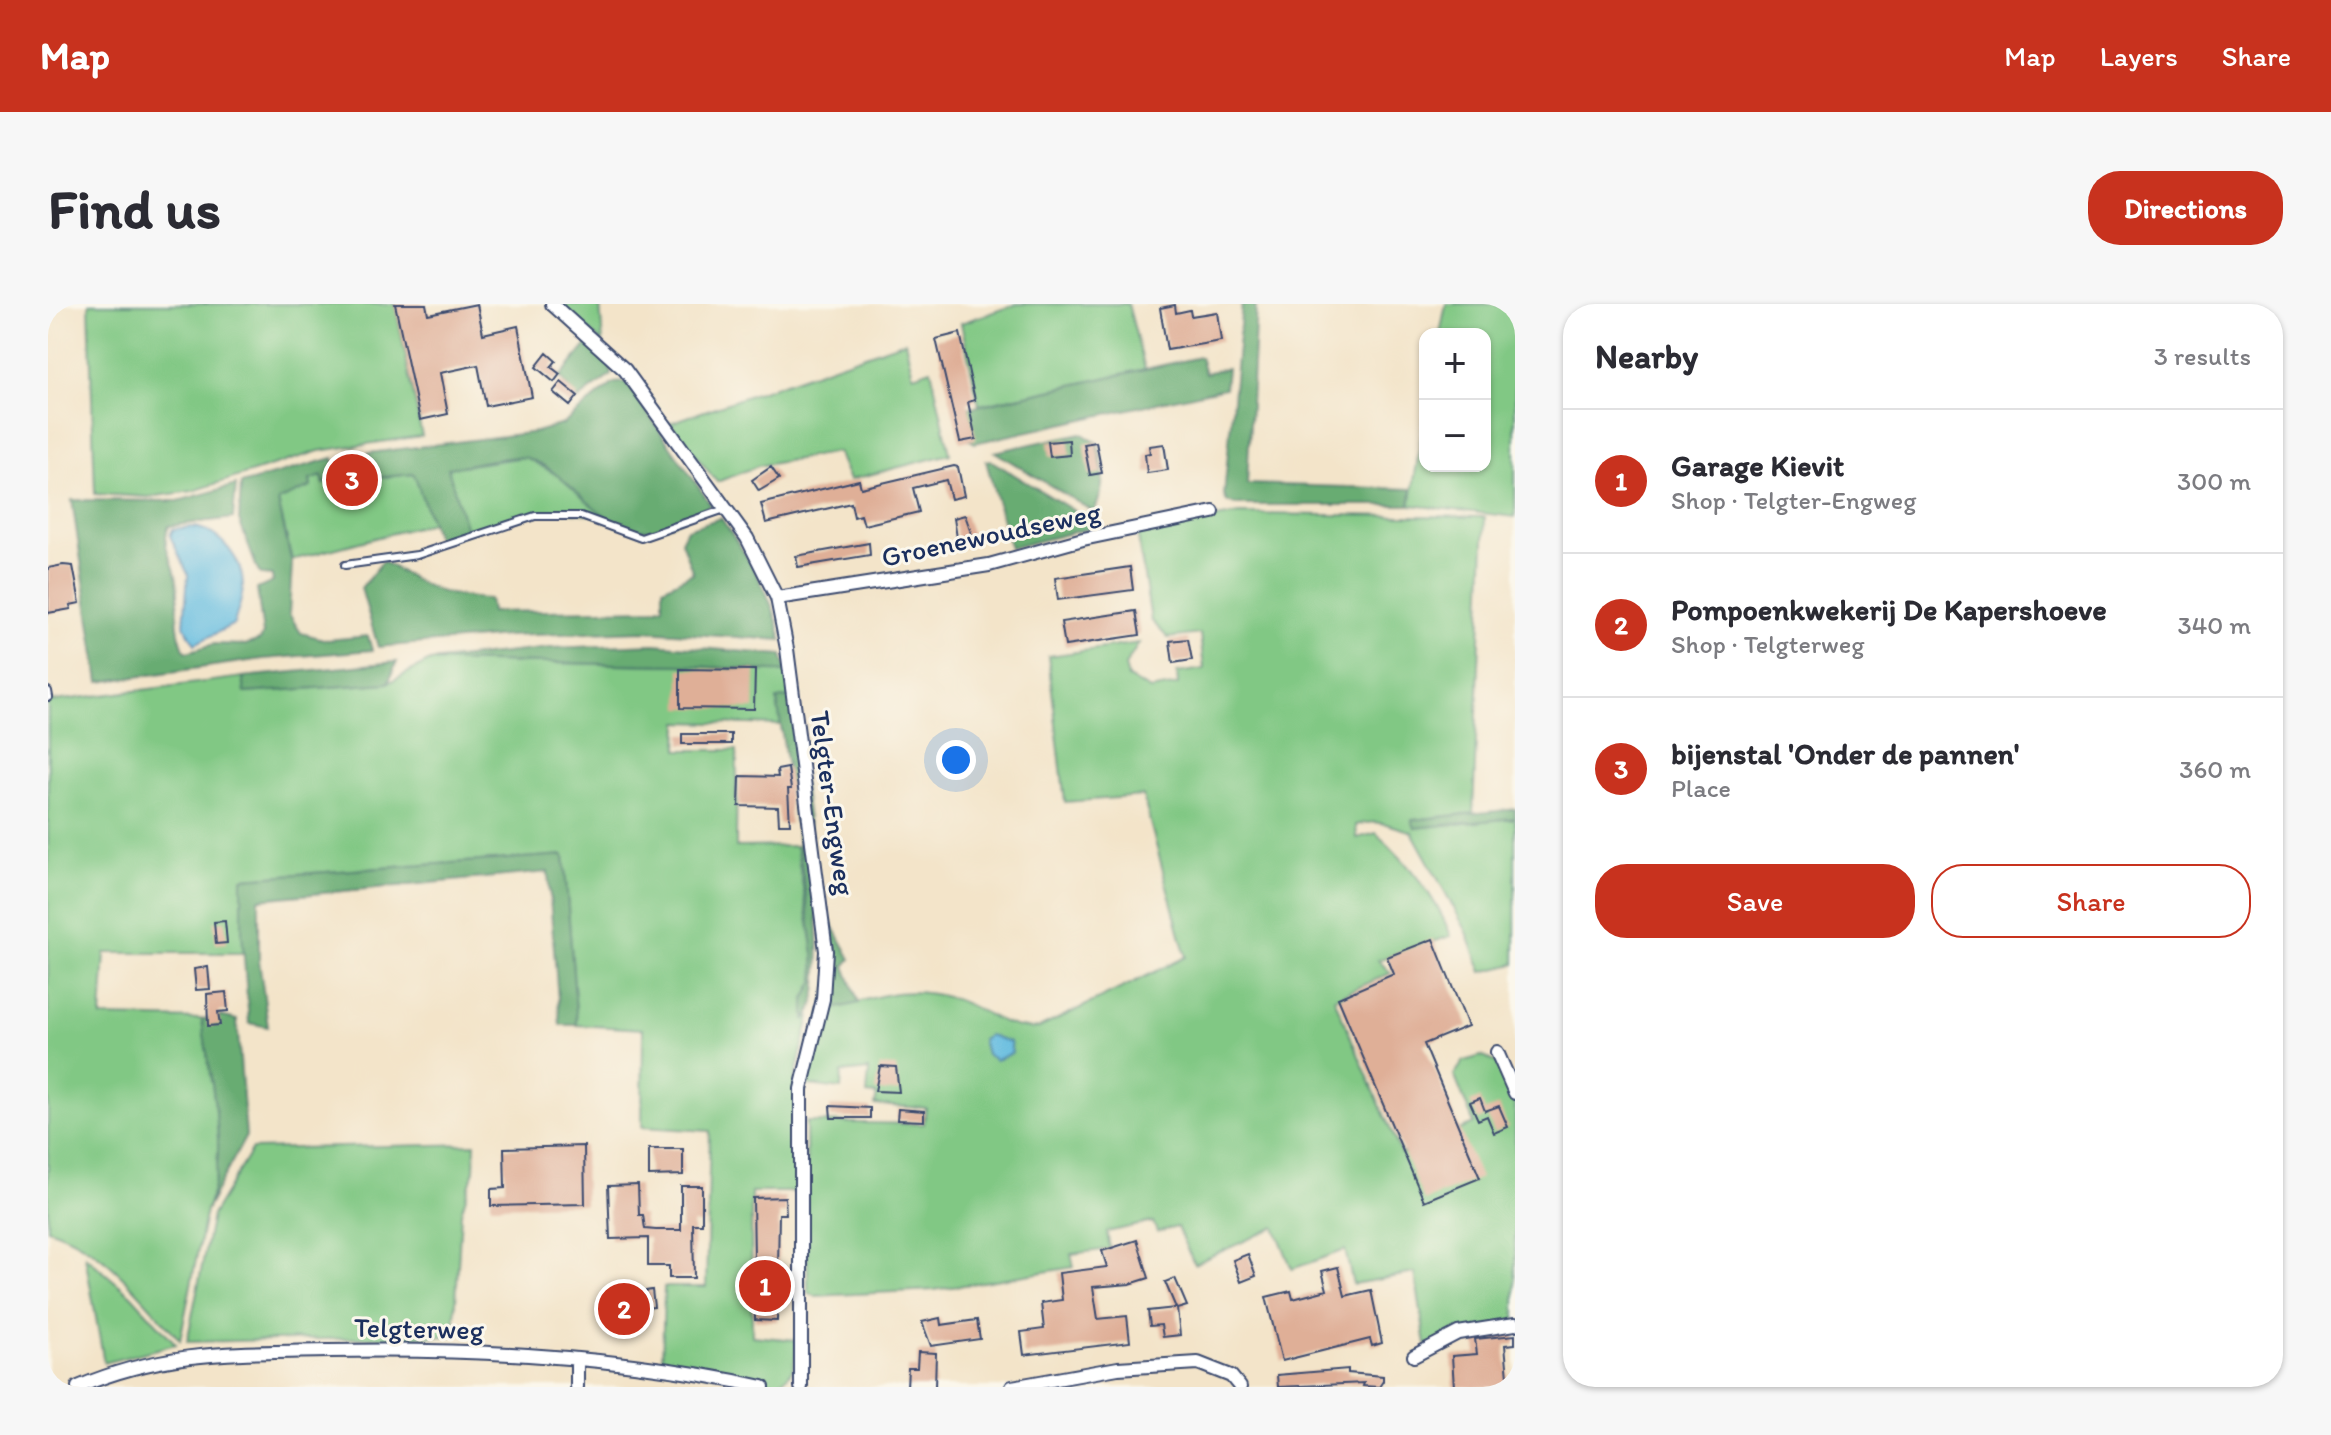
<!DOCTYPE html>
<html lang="en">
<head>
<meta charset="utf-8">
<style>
  :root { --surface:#fff; --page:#f7f7f7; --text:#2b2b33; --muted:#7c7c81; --line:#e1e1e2; --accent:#c8321e }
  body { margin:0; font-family:Itim,sans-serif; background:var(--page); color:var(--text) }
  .controls { position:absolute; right:24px; top:24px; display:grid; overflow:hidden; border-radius:16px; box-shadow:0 2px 6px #0004 }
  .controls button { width:72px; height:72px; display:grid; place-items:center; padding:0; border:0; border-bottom:2px solid var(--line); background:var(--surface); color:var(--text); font:40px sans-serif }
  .you { position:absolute; left:908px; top:456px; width:28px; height:28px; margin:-20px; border:6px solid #fff; border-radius:50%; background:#1a73e8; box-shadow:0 0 0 12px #1a73e833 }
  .badge { display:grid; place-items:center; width:52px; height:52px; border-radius:50%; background:var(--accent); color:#fff; font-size:26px; font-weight:700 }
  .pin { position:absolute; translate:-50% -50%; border:4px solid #fff; box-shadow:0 2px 8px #0006 }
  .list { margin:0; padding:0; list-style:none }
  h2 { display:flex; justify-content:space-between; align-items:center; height:104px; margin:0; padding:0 32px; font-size:34px }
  h2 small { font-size:26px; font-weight:400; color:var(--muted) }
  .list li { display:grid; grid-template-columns:52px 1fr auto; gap:24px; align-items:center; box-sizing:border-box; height:144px; padding:0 32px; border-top:2px solid var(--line) }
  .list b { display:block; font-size:30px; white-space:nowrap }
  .list p { margin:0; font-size:26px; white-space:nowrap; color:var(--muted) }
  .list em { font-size:26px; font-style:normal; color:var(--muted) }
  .actions { display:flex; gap:16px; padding:24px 32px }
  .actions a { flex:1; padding:18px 0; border:2px solid var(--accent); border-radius:32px; text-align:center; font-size:28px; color:var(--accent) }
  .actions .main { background:var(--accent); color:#fff }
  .map { position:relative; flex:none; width:1467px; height:1083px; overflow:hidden; border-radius:32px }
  header { display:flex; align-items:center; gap:48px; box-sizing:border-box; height:112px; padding:0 40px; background:var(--accent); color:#fff }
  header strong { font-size:38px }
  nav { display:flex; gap:44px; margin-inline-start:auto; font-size:28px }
  .intro { display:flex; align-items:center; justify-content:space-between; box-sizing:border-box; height:192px; padding:0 48px }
  h1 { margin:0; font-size:56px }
  .button { padding:20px 36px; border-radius:32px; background:var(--accent); color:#fff; font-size:28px; font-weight:700 }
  main { display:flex; gap:48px; padding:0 48px }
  aside { flex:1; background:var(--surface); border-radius:32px; box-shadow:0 2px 6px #0004 }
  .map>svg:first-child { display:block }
</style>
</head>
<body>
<header>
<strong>Map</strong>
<nav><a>Map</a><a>Layers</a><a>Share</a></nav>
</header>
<div class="intro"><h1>Find us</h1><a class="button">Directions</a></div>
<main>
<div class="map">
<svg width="1467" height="1083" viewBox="0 0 1467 1083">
  <rect width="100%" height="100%" fill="#fbf7ec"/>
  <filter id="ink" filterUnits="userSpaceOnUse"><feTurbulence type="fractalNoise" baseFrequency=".0125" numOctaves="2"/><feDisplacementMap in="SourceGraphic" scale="16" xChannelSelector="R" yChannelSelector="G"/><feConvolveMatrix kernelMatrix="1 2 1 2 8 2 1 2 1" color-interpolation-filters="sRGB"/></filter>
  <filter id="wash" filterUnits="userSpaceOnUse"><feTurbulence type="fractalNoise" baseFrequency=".006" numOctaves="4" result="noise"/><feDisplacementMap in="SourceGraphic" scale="32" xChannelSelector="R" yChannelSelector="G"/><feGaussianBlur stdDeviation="1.8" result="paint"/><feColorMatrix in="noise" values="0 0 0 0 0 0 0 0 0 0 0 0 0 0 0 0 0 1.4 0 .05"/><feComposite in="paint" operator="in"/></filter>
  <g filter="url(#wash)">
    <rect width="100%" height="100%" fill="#f3e4c9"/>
    <path fill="#81c884" stroke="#4e7c71" stroke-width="2" d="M41,0H347L374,132L271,147L145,187L101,193L47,190Z
      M512,0H552L555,39Z
      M969,0H1080L1097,65L931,101L913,19Z
      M1398,0H1467V213L1362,201L1377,111V162H1437V30H1392Z
      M857,37L865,71L883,65L902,150L801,176L789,148L710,162L669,178L622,119Z
      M477,153L516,175L560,214C504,201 471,210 419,229L399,164Z
      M366,170L383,219L244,256L230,197L263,182L261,176L274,172L276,180L290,175L296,191L327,183L325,174Z
      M1192,210L1437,213L1425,509L1364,516L1368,524L1467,514V660L1434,668L1418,626L1364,528C1343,521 1330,515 1308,521L1309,534L1328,529C1360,559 1387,591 1403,632L1330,656L1343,669L1286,694L1353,850L1426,820L1406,771L1416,757L1433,752L1450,759L1467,799V1015L1378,1041L1367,969L1305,980L1297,946L1244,965L1227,923L1146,960L1129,923L1109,928L1105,918L1059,928L1062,945L1023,950L1026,963L886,986L767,992L760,988L758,818L876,820L878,804L827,801L829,791L819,790L821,766L794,769L793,785L760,781L774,708C823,696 852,679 903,694C934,703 958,728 991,724L1138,653L1095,492L1017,498L1000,352L1091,339L1077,362L1080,374L1102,386L1130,381L1129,369L1156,365L1152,330L1120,334L1103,316L1089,227Z
      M382,357L632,361L739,368L743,393L729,395L733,421L631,418L630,446H689L688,543L748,542L766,649L767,676L757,695L758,715L762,712L747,774L750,888H703L704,1032L748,1036C747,1056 749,1070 729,1079L614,1063L616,983H658L662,827L594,823L595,725L529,721L516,551L195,574V649H57L53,713L154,715C161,777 184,847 158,906L132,1036C92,992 59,944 0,925V398L195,373L198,389L340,379Z
      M427,840L426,866L413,909L406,1032L139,1038L164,911L204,845Z
      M37,952L83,991L128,1040L56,1059Z"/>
    <path fill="#68ac72" stroke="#426e68" stroke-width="2" d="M1194,0H1208L1199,180L1364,185L1362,201H1189L1179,198L1176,191Z
      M540,39L562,58L563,71L530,96L512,73Z
      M1152,53L1157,69L1179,64L1177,84L927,139L922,136L915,105Z
      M578,78L663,201C645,209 625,222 606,225C553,233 525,169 479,154C466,150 417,162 400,164L419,229L390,238L366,170L325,174L320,149L488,128L515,120L566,79Z
      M1033,129L1049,139C1056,165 1058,182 1046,208L947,148Z
      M285,154L290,175L276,180L274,172L262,176L263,183L230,197L244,260L241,310L253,329L279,336L320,332L324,346L215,355L51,378L24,196L130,197L188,181L185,214L121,222C111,243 127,256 129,277C133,304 124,315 136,345L139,348L166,340L197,341L212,336L215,330L209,285L225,278L224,272L214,271L210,267L191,216L193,180Z
      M942,156L1051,222L962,244L938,157Z
      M673,214C700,253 724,289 734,336L595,327L458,332L330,343L313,284L335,257C377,283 391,292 441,295L443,308L607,305L615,302V284L645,269L633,237L639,225Z
      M606,340L734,351L739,368L632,361L382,357L502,344Z
      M349,358L340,379L197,389L195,373Z
      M743,393C749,443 792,689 757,715V695L767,676L766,649L729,395Z
      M1467,505V514L1367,524L1364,516Z
      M516,551L529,721H512L500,568L211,595V656L220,723L201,719L194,628V574Z
      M783,618L803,655L797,662L811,699L774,708L782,673Z
      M173,712L189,716L198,832L158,906C184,847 161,777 154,715Z"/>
    <path fill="#62bbdf" stroke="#3e759e" stroke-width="2" d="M147,223C173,229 195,255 195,283C195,294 189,308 186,320L147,340L136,321L140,270L122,232L125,225Z
      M941,731L962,738L964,749L948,756L938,750L934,735Z"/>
    <g id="blocks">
      <path fill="#dfaf97" d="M347,0H378L380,10L429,0L435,30L470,22L484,93L438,102L430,61L392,69L400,110L372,116Z
        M1127,1L1128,9L1142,6L1143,12L1169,8L1173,37L1119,46L1112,4Z
        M912,29L927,96L920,98L928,135L912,138L888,35Z
        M499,49L508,57L503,63L512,70L506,78L488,63Z
        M513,78L530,92L522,102L505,88Z
        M1021,136L1022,151L1002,153L1000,138Z
        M1048,138L1054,169L1042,171L1036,140Z
        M1116,140L1120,166L1099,169L1097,150L1102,149L1101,142Z
        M906,162L910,163L916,192L903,195L898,176L865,184L871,208L816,221L813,211L806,213L803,199L718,219L713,200L811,176L813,184Z
        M723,163L731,175L711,187L704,176Z
        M917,211L924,231L909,234L906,214Z
        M821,239L822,251L750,263L748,252Z
        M15,261L25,262L32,299L22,301L23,305L0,309V264Z
        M1082,263L1085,286L1010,296L1007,274Z
        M1088,307L1092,331L1017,342L1013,318Z
        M1140,335L1144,356L1125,359L1122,337Z
        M632,365L707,366L706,405L632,404Z
        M634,430H683V440H634Z
        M740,464L743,485H740L742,520H731L730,503L691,502L692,472L730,473L729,466Z
        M177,617L179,639L168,640L166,618Z
        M1385,635L1420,722L1376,740L1432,874L1376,897L1290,694L1346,670L1339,653Z
        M160,663L162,685L148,686L146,665Z
        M178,688L180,707L170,708L172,721L160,722L159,690Z
        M832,762L848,763L851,788L827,787Z
        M1432,794L1437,807L1451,802L1460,823L1446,829L1439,812L1430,816L1422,798Z
        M782,802L822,804V814H783Z
        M850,805L876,807V817L849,816Z
        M536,842L537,900L443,902V885L457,884L456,844Z
        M601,845H635V871L601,872Z
        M590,881L591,911H595L597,925L608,926H633V882H654V920H645L646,974H621V962H600V934L562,935L560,882Z
        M737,893L738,910H731L729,1017L707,1016L705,894Z
        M1089,936L1101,974L1082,980L1045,983L1050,1015L1079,1012L1082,1038L976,1051L973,1028L996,1025L993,999L1014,996L1011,969L1059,963L1054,947Z
        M1200,950L1208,972L1193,978L1185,956Z
        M1290,963L1297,992L1323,986L1334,1039L1324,1042L1322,1035L1234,1057L1218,993L1243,987L1245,995L1279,986L1274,967Z
        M1127,974L1139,1002L1129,1005L1132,1031L1115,1033L1113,1021L1102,1022L1100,1007L1128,1004L1117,978Z
        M604,986L606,1003L584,1005L585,1015L570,1016L569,992Z
        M892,1014L893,1021L929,1016L932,1035L883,1042L874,1018Z
        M1467,1031V1040L1457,1041L1461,1083H1406L1404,1052L1429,1050L1427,1035Z
        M870,1048L888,1049L887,1083H859L860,1064H869Z
        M1300,1065V1069L1335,1072V1077L1331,1083L1315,1082L1316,1079L1230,1083L1229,1071Z"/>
    </g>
  </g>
  <g filter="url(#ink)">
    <use href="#blocks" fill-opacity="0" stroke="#3b4a6e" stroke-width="2"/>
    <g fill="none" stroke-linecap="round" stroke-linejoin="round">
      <defs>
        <path id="lane" d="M297,261L369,251L487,212H533L593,234L677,205
          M0,387L1,393"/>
        <path id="street" d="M504,0L577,66L699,234L729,294L739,345L778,647L775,695L753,785V1083
          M729,294L941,261L1035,235L1165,208
          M1449,748L1467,789
          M1366,1052L1410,1029L1467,1020
          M30,1083C117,1046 187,1049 280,1047C425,1044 573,1052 715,1083
          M529,1083V1057
          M964,1083L1070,1064L1150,1059L1183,1072L1192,1083"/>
      </defs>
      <use href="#lane" stroke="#3b4a6e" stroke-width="10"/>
      <use href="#street" stroke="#3b4a6e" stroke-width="16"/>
      <use href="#lane" stroke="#fff" stroke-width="6"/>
      <use href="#street" stroke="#fff" stroke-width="12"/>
    </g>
  </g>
  <g text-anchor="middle" stroke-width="6" stroke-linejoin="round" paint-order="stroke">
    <g font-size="28" fill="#1b2f5e" stroke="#fbf7ec">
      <text transform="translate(943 230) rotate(-12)" y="10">Groenewoudseweg</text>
      <text transform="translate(785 499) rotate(82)" y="10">Telgter-Engweg</text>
      <text transform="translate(371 1024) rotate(1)" y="10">Telgterweg</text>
    </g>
  </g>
</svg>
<div class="controls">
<button>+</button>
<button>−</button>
</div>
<div class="you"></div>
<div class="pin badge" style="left:717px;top:982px">1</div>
<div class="pin badge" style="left:576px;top:1005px">2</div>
<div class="pin badge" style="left:304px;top:176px">3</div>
</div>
<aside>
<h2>Nearby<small>3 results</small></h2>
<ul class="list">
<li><span class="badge">1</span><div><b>Garage Kievit</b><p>Shop · Telgter-Engweg</p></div><em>300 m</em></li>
<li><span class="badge">2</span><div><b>Pompoenkwekerij De Kapershoeve</b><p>Shop · Telgterweg</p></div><em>340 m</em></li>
<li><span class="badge">3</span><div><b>bijenstal 'Onder de pannen'</b><p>Place</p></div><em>360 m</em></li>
</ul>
<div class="actions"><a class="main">Save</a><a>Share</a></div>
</aside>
</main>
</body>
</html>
